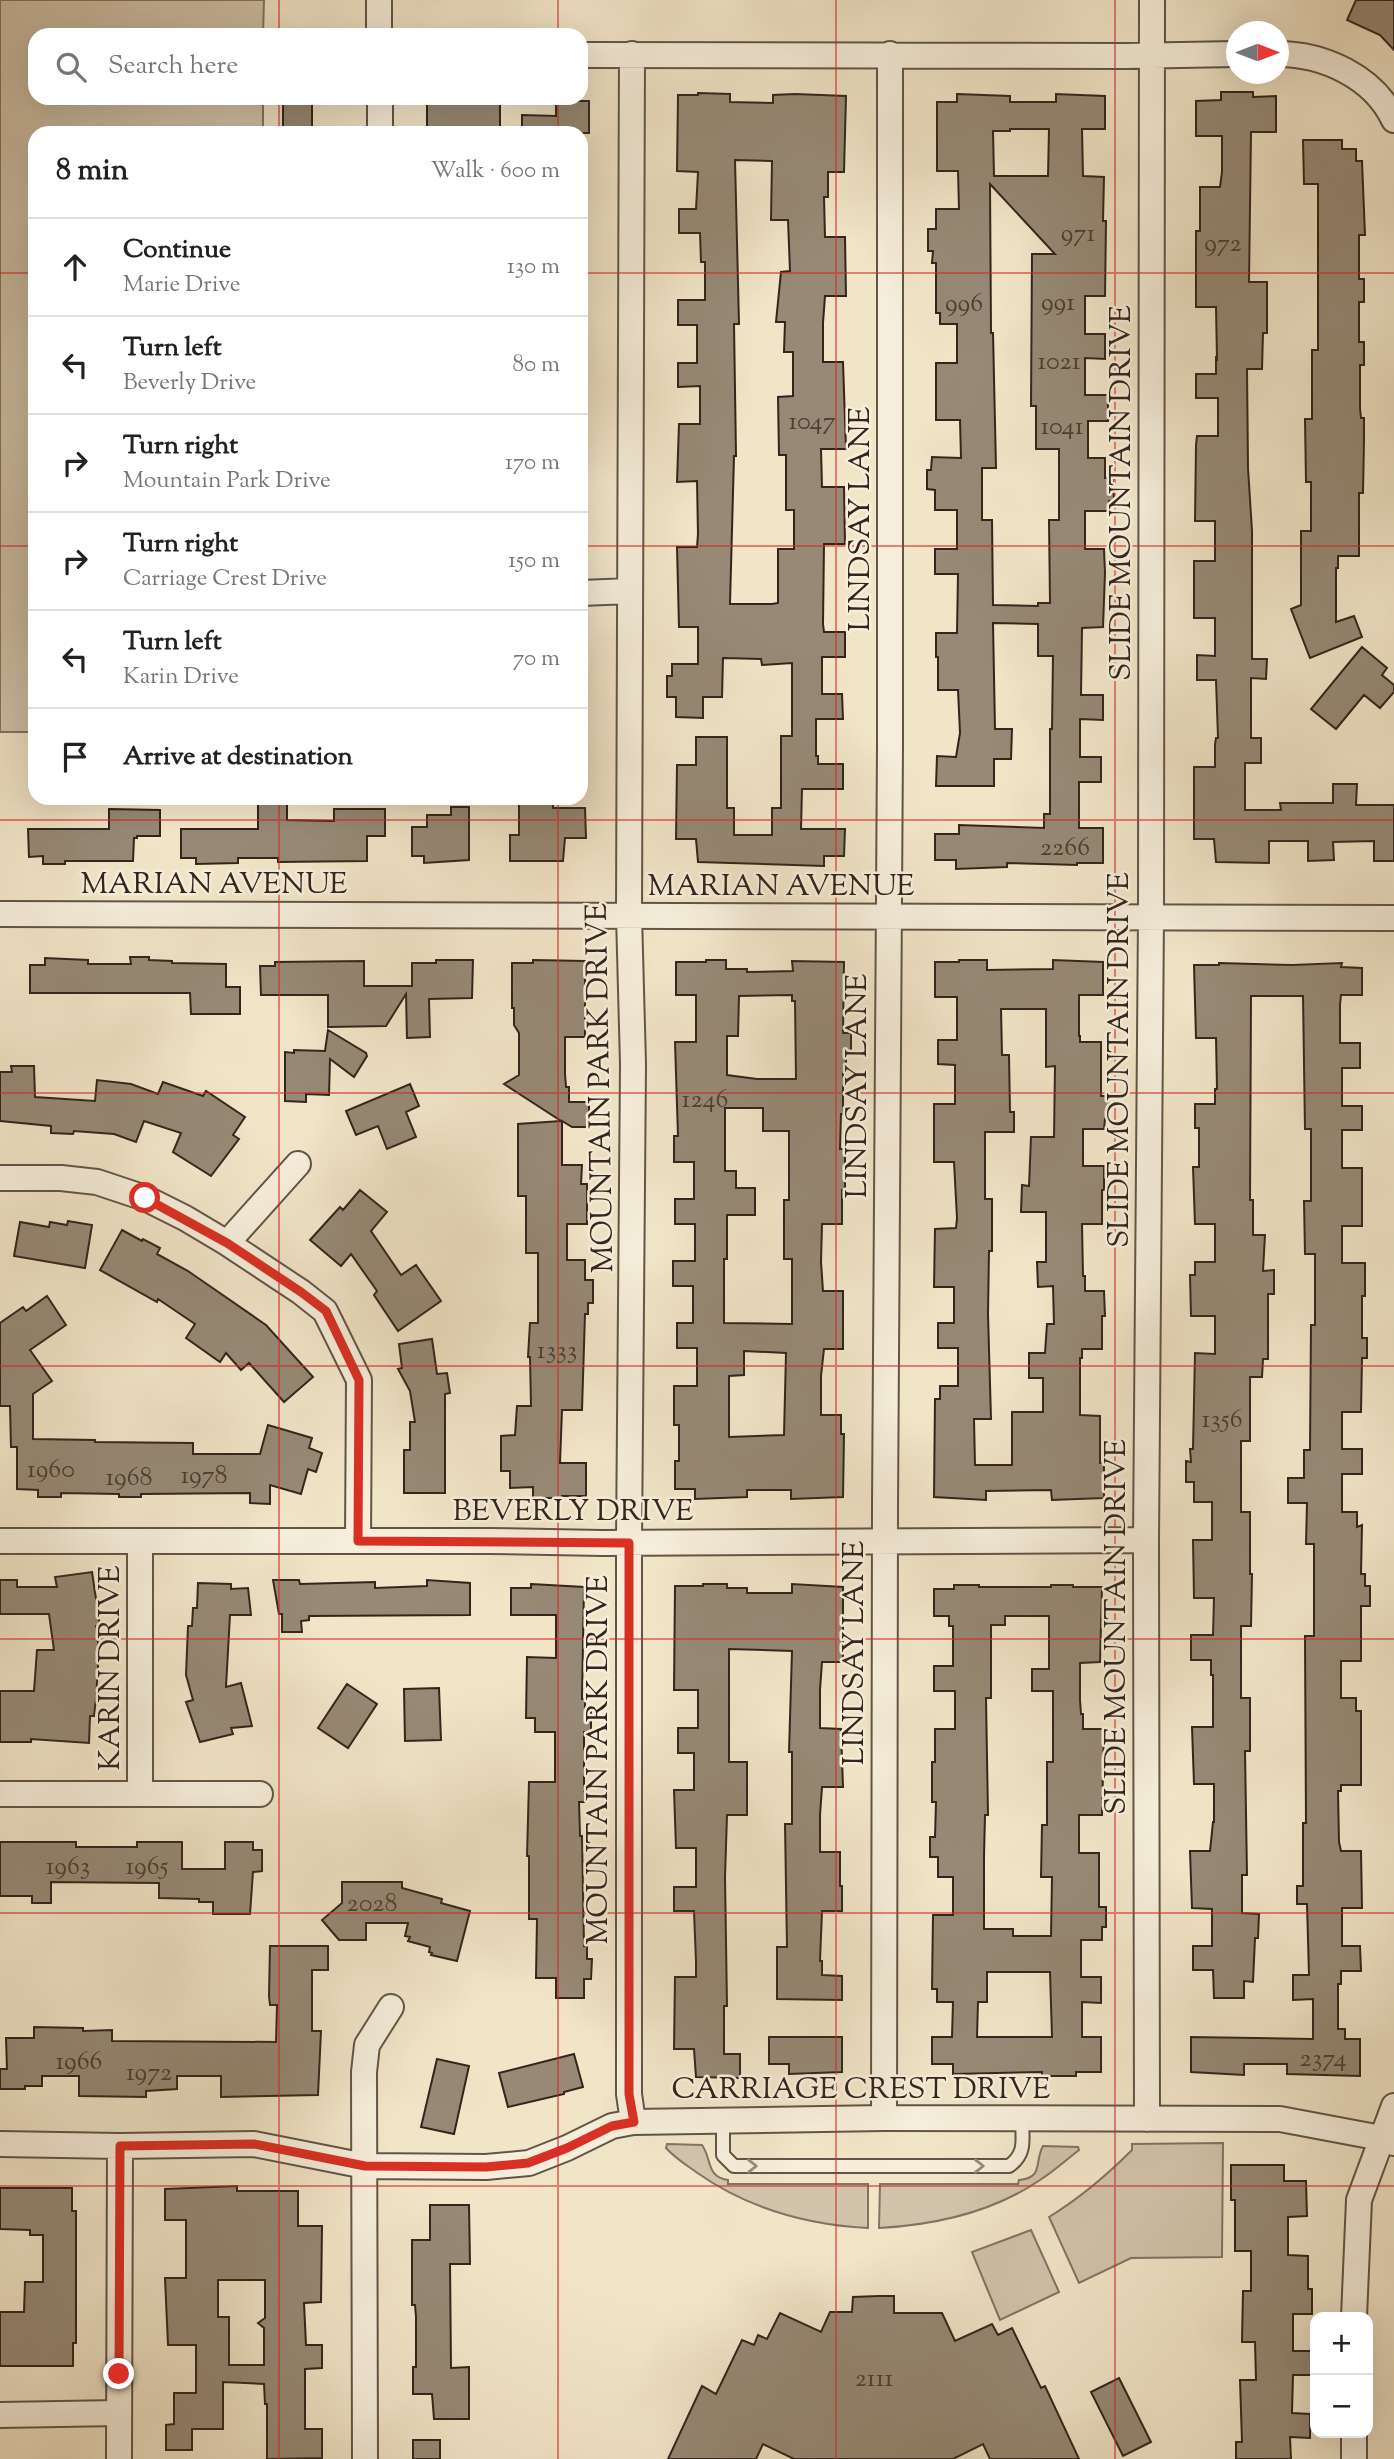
<!DOCTYPE html>
<html lang="en">
<head>
<meta charset="utf-8">
<style>
  :root { --surface:#fff; --page:#f6f6f6; --text:#222; --muted:#767676; --line:#e0e0e0 }
  body { margin:0; font-family:"Sorts Mill Goudy",serif; background:var(--page); color:var(--text) }
  .controls { position:absolute; right:21px; bottom:21px; display:grid; overflow:hidden; border-radius:14px; box-shadow:0 7px 28px #0002 }
  .controls button { width:63px; height:63px; display:grid; place-items:center; padding:0; border:0; border-bottom:2px solid var(--line); background:var(--surface); color:var(--text); font:35px sans-serif }
  .compass { position:absolute; left:1226px; top:21px; width:63px; height:63px; border-radius:50%; background:var(--surface); box-shadow:0 7px 28px #0002; rotate:90deg }
  .stop { position:absolute; width:21px; height:21px; margin:-16px; border:5px solid #d93025; border-radius:50%; background:#fff }
  .stop.end { background:#d93025; border-color:#fff; box-shadow:0 2px 7px #0008 }
  .list { margin:0; padding:0; list-style:none }
  h2 { display:flex; justify-content:space-between; align-items:center; height:91px; margin:0; padding:0 28px; font-size:30px }
  h2 small { font-size:23px; font-weight:400; color:var(--muted) }
  .list li { display:grid; grid-template-columns:46px 1fr auto; gap:21px; align-items:center; box-sizing:border-box; height:98px; padding:0 28px; border-top:2px solid var(--line) }
  .list b { display:block; font-size:26px; white-space:nowrap }
  .list p { margin:0; font-size:23px; white-space:nowrap; color:var(--muted) }
  .list em { font-size:23px; font-style:normal; color:var(--muted) }
  .icon { flex:none; width:38px; height:38px; fill:none; stroke:currentColor; stroke-width:2; stroke-linecap:round; stroke-linejoin:round }
  .map { position:relative; flex:none; width:1394px; height:2459px; overflow:hidden }
  .search { position:absolute; background:var(--surface); box-shadow:0 7px 28px #0002; left:28px; top:28px; width:560px; height:77px; display:flex; align-items:center; gap:18px; box-sizing:border-box; padding:0 24px; border-radius:21px; color:var(--muted); font-size:26px }
  .panel { position:absolute; background:var(--surface); box-shadow:0 7px 28px #0002; left:28px; top:126px; width:560px; height:679px; border-radius:21px }
  .map>svg:first-child { display:block }
</style>
</head>
<body>
<div class="map">
<svg width="1394" height="2459" viewBox="0 0 1394 2459">
  <rect width="100%" height="100%" fill="#f1e5c8"/>
  <filter id="stains"><feTurbulence type="fractalNoise" baseFrequency=".00286" numOctaves="4"/><feColorMatrix values="0 0 0 0 .2 0 0 0 0 .09 0 0 0 0 .02 0 0 0 .5 -.17"/></filter>
  <radialGradient id="worn" r=".72"><stop offset=".6" stop-color="#630" stop-opacity="0"/><stop offset="1" stop-color="#630" stop-opacity=".3"/></radialGradient>
  <path fill="#d1c4ab" stroke="#827464" stroke-width="2" d="M0,0H264L263,35H35V98H263V133H35V732H0Z
    M1223,2143L1222,2257L1131,2258L1079,2283L1049,2217C1080,2198 1106,2176 1132,2150V2144Z
    M667,2144L702,2145C712,2159 706,2177 728,2180V2184H868V2228C806,2225 747,2208 696,2172C685,2164 675,2158 666,2148Z
    M1043,2146L1078,2147L1079,2150C1066,2160 1054,2171 1040,2180C993,2212 934,2225 879,2228L880,2184H1018L1019,2180C1044,2178 1034,2162 1043,2146Z
    M1031,2230L1059,2292L1000,2320L972,2252Z"/>
  <path fill="#968975" stroke="#33251c" stroke-width="2" fill-rule="evenodd" d="M1356,0H1394V50L1380,35L1347,20Z
    M1221,92H1253V97L1276,96V132H1251L1249,282H1267V333H1263L1262,369H1247L1248,468L1252,531V659H1267L1266,679L1251,678V738H1261V763H1245V810H1281L1280,803H1333V784H1357L1356,805H1394V861H1374V841L1333,842L1334,860L1308,861V841H1269V863L1216,862L1214,839H1194V767H1215V744L1216,738H1218L1216,680H1197V655L1215,656V618H1194V561H1215V521H1195L1196,445L1197,436H1218V398H1196V374H1216V358L1217,359L1216,307H1196V231H1200V187H1220L1222,172V136H1196V101L1221,100Z
    M698,93L730,94V102L773,103V95L795,94L846,96L844,172H828V197H824L825,237H845L846,296H825L823,323V362H843L846,449H821L822,487H844L845,544H824L823,624L824,632H845V657H822V694H842L843,719H816V756H818V764H843V789H802L801,829H845L844,856H824V866L698,862L696,839H676L677,765H696V737H727V808H734V835H772V808H781V736H792V663L762,665L761,659L723,658L722,697H703V718L676,717V697H667V676H672V664H698V627H679L677,547H697L698,534L697,481L677,482L679,424H700V386L678,387V363H697V325H678V300H705V262H701L700,233H679V209H696L698,172L677,171L678,95H698ZM735,160L772,161L771,220H788L790,271L781,272L776,322H785L784,352H793V396L778,397L779,455H786V510H794V549H778V603L772,604H730L734,456H736L734,324H739Z
    M957,94L1010,96V102H1056V94L1105,96V129H1082L1083,176L1104,177L1103,221H1106L1105,296H1085V334H1105V359L1085,358V395H1108V421H1088V458H1105V478H1113L1114,501H1109V511H1085V549H1104L1105,573L1103,627L1082,628L1081,695H1103V720L1080,719V757H1101V782H1079V828H1103V863H1077V865L1007,863V867L956,869V860H935V834H959V825L1044,828V814H1050V729H1052L1053,656H1038V624L993,623L995,729H1012L1011,759H994V786H936L937,756L956,757L960,733L958,690H938V657H936V633H957L958,574H935V549H957V510H935V490L927,489V470H931L932,457L961,458L960,420H936V363H957V324H940V313H936V263H932L933,251H928V229H936V209H959L958,171H937V102H957ZM1010,129H1049L1048,176H994L993,131H1010ZM990,184L1055,254H1032L1031,406H1036V449H1059V520H1049L1050,603H1038V606L993,605L992,520H982V468H996L993,333H991Z
    M427,98H500V129H480V133H455V128L427,129Z
    M556,101H589V133H522V115L556,116Z
    M283,103H312V133H283Z
    M1303,140H1342V149H1356V161H1362L1365,235H1359V279H1364V302H1359V342H1364V365H1360V408L1361,418H1364V440L1363,493H1359V556H1338V568H1336V622L1354,616L1362,637L1310,658L1291,609L1301,605V531H1311V482H1306L1305,419H1312V350H1318V184H1304Z
    M1362,647L1387,668L1382,675L1394,685V692L1380,708L1364,695L1336,729L1311,709Z
    M258,798H287V820L334,821V809H385V836H367V861L278,862V858H238V863L196,864V858H181V829H258Z
    M519,802H553V808H585L586,838H565L563,861H510V835H519Z
    M451,807H469V860L424,863V856H412V827H427V815H451Z
    M109,809L160,810V836H137V838H134L133,861H65V864H43V856L29,857L28,829H109Z
    M130,957H149V960L172,961V963L226,964V987H240V1014H191L190,993H30V965H45V958L88,960V964H131Z
    M436,960H473L472,998L429,999L430,1037L407,1038L406,994L386,1026L328,1027V995H261L260,966H275V962L364,961V986H412V963H436Z
    M533,960L585,961V1037H565V1074L566,1087H569V1102H589V1127H572L562,1121V1165H582L581,1184H587V1224H567V1260H585V1280H593V1303H588V1314H585L582,1410H562L560,1463H586V1496H562V1498H533V1487L510,1488V1471H501V1436L515,1435L517,1406H531L530,1357H528L530,1323H538V1253H526V1196H518V1124L561,1121L504,1084L519,1075V1033L514,1025V1008H512V963H533Z
    M706,960H726V969H747V972L793,971L792,961L844,962L843,1033H851V1054H846V1066H843V1114H841L840,1149H845V1190H842V1224H822L821,1262L823,1291H843V1349H824L821,1376V1415H841V1434H844L843,1497L791,1499V1490H747V1497L695,1499V1489H675V1461H679V1425H674V1386H697V1348H677V1323H693V1286H673V1261H695V1224H675V1199H694V1162H674V1136H678L675,1042H696V995H676V962H706ZM792,995V1001H795L796,1079H757L727,1075V1036H738L739,996ZM725,1108H763V1131H789V1200H784V1259H792V1324L724,1323V1259H727V1215H755V1188H736V1171H725ZM744,1351L786,1353L784,1435L729,1437V1376L744,1375Z
    M959,960H987V970L1053,969V960L1103,962V995H1079V1036H1080V1042H1101V1096H1109V1117L1105,1119L1104,1129H1083V1166H1104V1190H1102V1224H1082L1083,1276H1085V1291H1104L1105,1316H1102V1349H1082V1358H1080V1415L1100,1416V1463H1104V1498L1052,1500L1051,1490L986,1491V1500L934,1497L935,1399H940V1386H958V1348H938V1323H954V1287H934L935,1229L956,1228L957,1218L954,1162H934V1104H955V1065L938,1064V1040H957V997H935V962H959ZM1001,1009H1046V1067L1055,1066L1054,1137H1031L1029,1186L1022,1185L1021,1212H1046V1262H1037L1038,1287L1053,1286L1054,1324H1047L1045,1353H1029V1378H1043V1412H1012V1465H975L974,1419H991L988,1314L989,1251H992V1199H985V1132H1014V1112H1010L1009,1055H1002Z
    M1219,963L1292,965L1342,963L1341,967L1362,968V995H1341L1340,1005V1043H1360V1068H1342V1106H1362V1130H1342V1168H1362V1226H1342V1263H1365V1296H1362V1338H1367V1358H1362L1361,1412H1342V1449H1362V1474H1342V1512H1357V1527L1362,1525L1361,1574H1365V1586H1370V1606H1361V1661H1341V1698H1356V1711H1361V1785H1341V1791H1338L1339,1842L1341,1851H1361L1362,1908H1342V1946H1360L1361,1971H1341V1984H1338V2029H1345V2039H1360V2076L1287,2074V2064H1244V2075L1191,2072V2037L1313,2039V1999L1293,2000V1975H1309L1307,1904H1297V1886H1303V1823H1306L1305,1636H1314V1544H1306L1307,1503H1288V1478H1304V1450H1310L1311,1325H1315V1254H1305L1304,1201H1311V1129H1305L1303,996H1251L1250,1200H1253V1235H1265L1263,1271L1274,1270V1294H1268V1359H1263L1262,1377H1250V1441H1241V1512H1250V1574H1252L1251,1626H1241V1698H1250V1751H1245L1247,1875H1242V1913L1259,1914L1258,1938H1255L1253,1982L1244,1981V1998H1214L1213,1970H1193V1946H1212V1909L1192,1908L1190,1851H1210L1213,1822H1214V1784H1194L1192,1727H1213V1675H1211V1660H1191V1635H1213L1214,1598H1194L1193,1540H1212V1502H1194V1482H1186V1461L1191,1462L1190,1449H1193L1195,1353L1215,1354V1316H1191L1190,1275H1195V1262H1215V1224H1195L1193,1167H1199V1128H1195V1104H1215V1089H1217L1216,1038H1196L1194,965H1219Z
    M328,1030L366,1053L367,1056L354,1077L330,1059L329,1095L306,1094V1102L285,1101V1052L294,1053V1050L325,1051Z
    M11,1066H34L35,1097L95,1101L97,1080L131,1084L158,1094L163,1082L203,1096L206,1091L245,1117L233,1135L239,1139L211,1176L173,1152L181,1133L144,1121L136,1142L114,1134L74,1131L73,1134L51,1133V1126L0,1121V1072H12Z
    M410,1084L419,1106L406,1112L416,1137L387,1149L378,1126L356,1135L346,1111Z
    M360,1190L387,1212L371,1231L401,1275L416,1265L441,1301L398,1331L374,1295L377,1291L351,1254L341,1266L310,1240L340,1207L343,1210Z
    M68,1221L92,1225L85,1268L14,1256L20,1222L49,1227L50,1222L67,1225Z
    M122,1230L142,1241L143,1239L160,1248L157,1254L188,1271L266,1325L313,1377L284,1402L249,1363L241,1370L226,1353L220,1362L186,1338L195,1324L158,1299L157,1302L100,1270Z
    M47,1296L66,1325L30,1350L52,1381L33,1394V1439L95,1440V1442L193,1443V1454H260L268,1425L312,1438L309,1448L322,1453L316,1472L308,1469L301,1494L270,1485V1504L250,1503V1493L141,1494V1497H119V1494L61,1493V1497H38V1490L17,1489V1447H11L10,1406H0V1323L23,1307L26,1311Z
    M432,1339L437,1374L447,1373L450,1393L445,1394V1493H404V1450H410V1422H415L410,1391L398,1369L402,1368L399,1344Z
    M92,1572L100,1626H96L99,1651L96,1698L94,1716H90L89,1743L31,1739V1742H0V1691H34L37,1650H54L49,1614H0V1580H17V1587H57L55,1577Z
    M273,1580H299L300,1584L375,1582V1588L427,1586V1580L470,1583V1615L309,1616V1620L301,1621L302,1632H282V1614H279Z
    M198,1583L231,1584V1589L248,1588L251,1615H230L226,1687L241,1683L252,1726L231,1728L233,1734L200,1742L186,1702L193,1700L186,1675L188,1626H192L193,1608H197Z
    M531,1584L584,1587L582,1699H585V1712H591V1732H584V1802H579L580,1836H582L584,1946H587V1959H592L591,1979H584V1998H556V1978H536L537,1919H529V1856H527L529,1782H555V1732H535V1718H526L527,1657L556,1658V1615H511V1588H531Z
    M703,1584H727V1588H747V1593H792V1584L843,1587V1662H822L820,1690V1728L841,1729L843,1787H822L820,1815V1852H840V1886H842V1911H822L820,1961H822V1975L842,1976V2000L777,1999V1947H787L785,1824H792V1752H789L792,1651L729,1649V1762H747V1815H727L725,1877L727,2006H724V2054H740V2078L696,2077L694,2049H674L675,1977H696V1962L694,1911H674V1887H696V1848H676L674,1790H694V1753H678V1728H698V1690H674L675,1586H703Z
    M954,1585H979V1587H1051V1585H1073V1587H1102L1100,1662L1080,1663V1700L1081,1714H1083V1729H1104L1102,1815H1079V1853H1099V1907H1106V1927H1102V1940H1081V1977H1101V2003L1082,2002V2037H1101V2072H1076V2076H1042V2072L953,2074V2064H932V2037H952L953,2002H937V1989H932L933,1915H953V1877H938V1857H930V1837H935L936,1802H932V1762H935V1729H955V1691H934V1666H953V1626H949V1616H934V1589H954ZM1005,1616H1049V1669H1032V1691H1053V1762H1047V1825H1042L1041,1877H1052L1051,1936H1013V1929H984V1857L985,1815H988L986,1698H991V1625H1005ZM987,1972H1050L1052,2037H977L978,2002H987Z
    M347,1684L377,1704L348,1748L318,1728Z
    M439,1688L441,1740L405,1741L404,1689Z
    M0,1842H76V1847H137V1842H182V1869H225V1842H253V1850H262V1871L253,1872L250,1914H213V1902H199V1899L159,1898V1883L51,1882V1903H32V1896H0Z
    M342,1882H402V1888L442,1899L441,1903L470,1911L457,1961L431,1955L432,1953L429,1952L430,1947L408,1941L410,1937L405,1936L408,1923H366V1940H339L322,1920L342,1903Z
    M270,1946H328V1970H312V2031H321L318,2095L221,2097V2076H177V2089L146,2091V2097L79,2096V2076H42V2086H25V2089H0V2069H7L6,2038H34V2027L83,2028V2031L112,2030V2041L276,2042L277,2005H270L269,1996Z
    M769,2037H842V2072L789,2074V2064H769Z
    M574,2054L583,2087L564,2092V2094L508,2107L499,2073Z
    M437,2059L469,2066L454,2134L421,2127Z
    M1231,2165H1284V2181H1306L1307,2216L1288,2217V2255L1308,2256V2289H1312V2314H1293V2351H1313V2375H1293L1292,2413L1310,2414V2438L1290,2437L1291,2459H1236V2442H1242L1240,2380H1256L1255,2342H1242L1243,2291H1251V2251H1235V2200H1231Z
    M237,2186V2191H298V2226H322L321,2302L304,2303L306,2345H322V2368L305,2369V2429H322V2458L267,2459V2404H265L264,2384L223,2382V2429H192V2450H166V2425L174,2424V2393H196V2345H168L165,2278H186V2220H165V2189ZM218,2280H265V2318L258,2323L264,2328V2365H229V2317H218Z
    M0,2188H72V2211H76V2343H73V2366H0V2312H24L25,2282H43V2235H30V2230L0,2229Z
    M430,2205H469L470,2264H450L451,2368L469,2367V2419H434L432,2394H413V2367H416V2317L415,2305H412V2240H430Z
    M879,2296H894V2313H942L955,2341L992,2324L998,2335L1012,2328L1041,2388L1045,2386L1079,2459H990L983,2444L953,2459H794L763,2444L756,2459H668L702,2386L716,2394L742,2340L754,2345L758,2335L767,2339L780,2313L821,2332L830,2312H852L853,2297Z
    M1119,2378L1151,2442L1123,2456L1091,2392Z
    M413,2440H440V2459H413Z"/>
  <g fill="none" stroke-linecap="round" stroke-linejoin="round">
    <defs>
      <path id="service" d="M723,2120V2155L734,2166H1009C1027,2153 1022,2139 1022,2119"/>
      <path id="minor" d="M379,0V35
        M632,54L629,915L633,1064L629,1543V2094L633,2122
        M1278,54C1324,54 1374,77 1394,120
        M581,55L1125,56L1236,54
        M380,98V133
        M581,593L630,591
        M0,914L1394,918
        M0,1178H61L97,1182L145,1198L185,1218L227,1243L301,1292L325,1311L359,1380L358,1541
        M227,1243L298,1164
        M0,1541H489L603,1543L1146,1540
        M140,1541V1794
        M0,1794H260
        M884,2118L885,1507L890,746V54
        M1147,2119L1146,1540L1151,915L1152,0
        M0,2144L120,2146L254,2144L365,2166L486,2167L529,2163L567,2148L612,2126L633,2122L884,2118L1280,2119L1381,2138L1394,2143
        M1354,2317L1359,2200L1394,2106
        M0,2415L119,2413
        M119,2459L120,2146
        M365,2459L364,2072L367,2045L391,2007
        M1354,2459V2433"/>
    </defs>
    <use href="#service" stroke="#625547" stroke-width="16"/>
    <use href="#minor" stroke="#625547" stroke-width="28"/>
    <use href="#service" stroke="#f6eedb" stroke-width="12"/>
    <use href="#minor" stroke="#f6eedb" stroke-width="24"/>
  </g>
  <defs><path id="oneway-chevron" d="M-2-3.5L2.5 0L-2 3.5" fill="none" stroke-width="1.6" stroke-linecap="round" stroke-linejoin="round" transform="scale(1.75)"/></defs>
  <g stroke="#948a7c">
    <use href="#oneway-chevron" transform="translate(752 2166)"/>
    <use href="#oneway-chevron" transform="translate(979 2166)"/>
  </g>
  <g fill="none" stroke-linecap="round" stroke-linejoin="round">
    <path stroke="#d93025" stroke-width="9" d="M119,2374L120,2146L254,2144L365,2166L486,2167L528,2163L567,2148L612,2126L634,2122L629,2094V1543L358,1541L359,1380L326,1311L301,1292L227,1243L145,1198"/>
  </g>
  <path fill="none" stroke="#d62828" stroke-width="2" stroke-opacity="0.55" d="M279,0V35M558,0V35M836,0V2459M1115,0V2459M279,98V133M558,98V133M0,273H35M581,273H1394M0,546H35M581,546H1394M279,798V2459M558,798V2459M0,820H1394M0,1093H1394M0,1366H1394M0,1639H1394M0,1913H1394M0,2186H1394"/>
  <g text-anchor="middle" stroke-width="5" stroke-linejoin="round" paint-order="stroke">
    <g font-size="26" fill="#4c3e32">
      <text x="1078" y="241">971</text>
      <text x="1223" y="251">972</text>
      <text x="1058" y="310">991</text>
      <text x="964" y="311">996</text>
      <text x="1059" y="369">1021</text>
      <text x="812" y="429">1047</text>
      <text x="1062" y="434">1041</text>
      <text x="1065" y="855">2266</text>
      <text x="705" y="1107">1246</text>
      <text x="557" y="1358">1333</text>
      <text x="1222" y="1427">1356</text>
      <text x="51" y="1477">1960</text>
      <text x="204" y="1483">1978</text>
      <text x="129" y="1485">1968</text>
      <text x="68" y="1874">1963</text>
      <text x="147" y="1874">1965</text>
      <text x="372" y="1911">2028</text>
      <text x="1323" y="2066">2374</text>
      <text x="79" y="2069">1966</text>
      <text x="149" y="2080">1972</text>
      <text x="874" y="2386">2111</text>
    </g>
    <g font-size="30" fill="#33251c" stroke="#f6eedb">
      <text transform="translate(1120 493) rotate(-90)" y="10">SLIDE MOUNTAIN DRIVE</text>
      <text transform="translate(859 519) rotate(-90)" y="10">LINDSAY LANE</text>
      <text x="214" y="893">MARIAN AVENUE</text>
      <text x="781" y="895">MARIAN AVENUE</text>
      <text transform="translate(1118 1060) rotate(-90)" y="10">SLIDE MOUNTAIN DRIVE</text>
      <text transform="translate(856 1086) rotate(-90)" y="10">LINDSAY LANE</text>
      <text transform="translate(599 1088) rotate(-91)" y="10">MOUNTAIN PARK DRIVE</text>
      <text x="573" y="1520">BEVERLY DRIVE</text>
      <text transform="translate(1115 1627) rotate(-90)" y="10">SLIDE MOUNTAIN DRIVE</text>
      <text transform="translate(853 1653) rotate(-90)" y="10">LINDSAY LANE</text>
      <text transform="translate(109 1668) rotate(-90)" y="10">KARIN DRIVE</text>
      <text transform="translate(597 1760) rotate(-90)" y="10">MOUNTAIN PARK DRIVE</text>
      <text x="861" y="2098">CARRIAGE CREST DRIVE</text>
    </g>
  </g>
  <rect width="100%" height="100%" filter="url(#stains)"/>
  <rect width="100%" height="100%" fill="url(#worn)"/>
</svg>
<div class="controls">
<button>+</button>
<button>−</button>
</div>
<svg class="compass" viewBox="-18 -18 36 36"><path d="M0-13l5 13h-10z" fill="#e53935"/><path d="M0 13l5-13h-10z" fill="#767676"/></svg>
<div class="stop" style="left:145px;top:1198px"></div>
<div class="stop end" style="left:119px;top:2374px"></div>
<div class="search"><svg class="icon" aria-label="search" viewBox="0 0 24 24"><circle cx="10" cy="10" r="6"/><path d="M15 15l6 6"/></svg>Search here</div>
<section class="panel">
<h2>8 min<small>Walk · 600 m</small></h2>
<ul class="list">
<li><svg class="icon" aria-label="ahead" viewBox="0 0 24 24"><path d="M12 20V5M6 11l6-6 6 6"/></svg><div><b>Continue</b><p>Marie Drive</p></div><em>130 m</em></li>
<li><svg class="icon" aria-label="left" viewBox="0 0 24 24"><path d="M17 20v-9H6M10 6l-5 5 5 5"/></svg><div><b>Turn left</b><p>Beverly Drive</p></div><em>80 m</em></li>
<li><svg class="icon" aria-label="right" viewBox="0 0 24 24"><path d="M7 20v-9h11M14 6l5 5-5 5"/></svg><div><b>Turn right</b><p>Mountain Park Drive</p></div><em>170 m</em></li>
<li><svg class="icon" aria-label="right" viewBox="0 0 24 24"><path d="M7 20v-9h11M14 6l5 5-5 5"/></svg><div><b>Turn right</b><p>Carriage Crest Drive</p></div><em>150 m</em></li>
<li><svg class="icon" aria-label="left" viewBox="0 0 24 24"><path d="M17 20v-9H6M10 6l-5 5 5 5"/></svg><div><b>Turn left</b><p>Karin Drive</p></div><em>70 m</em></li>
<li><svg class="icon" aria-label="arrive" viewBox="0 0 24 24"><path d="M6 21V4h12l-3 4 3 4H6"/></svg><div><b>Arrive at destination</b></div></li>
</ul>
</section>
</div>
</body>
</html>
